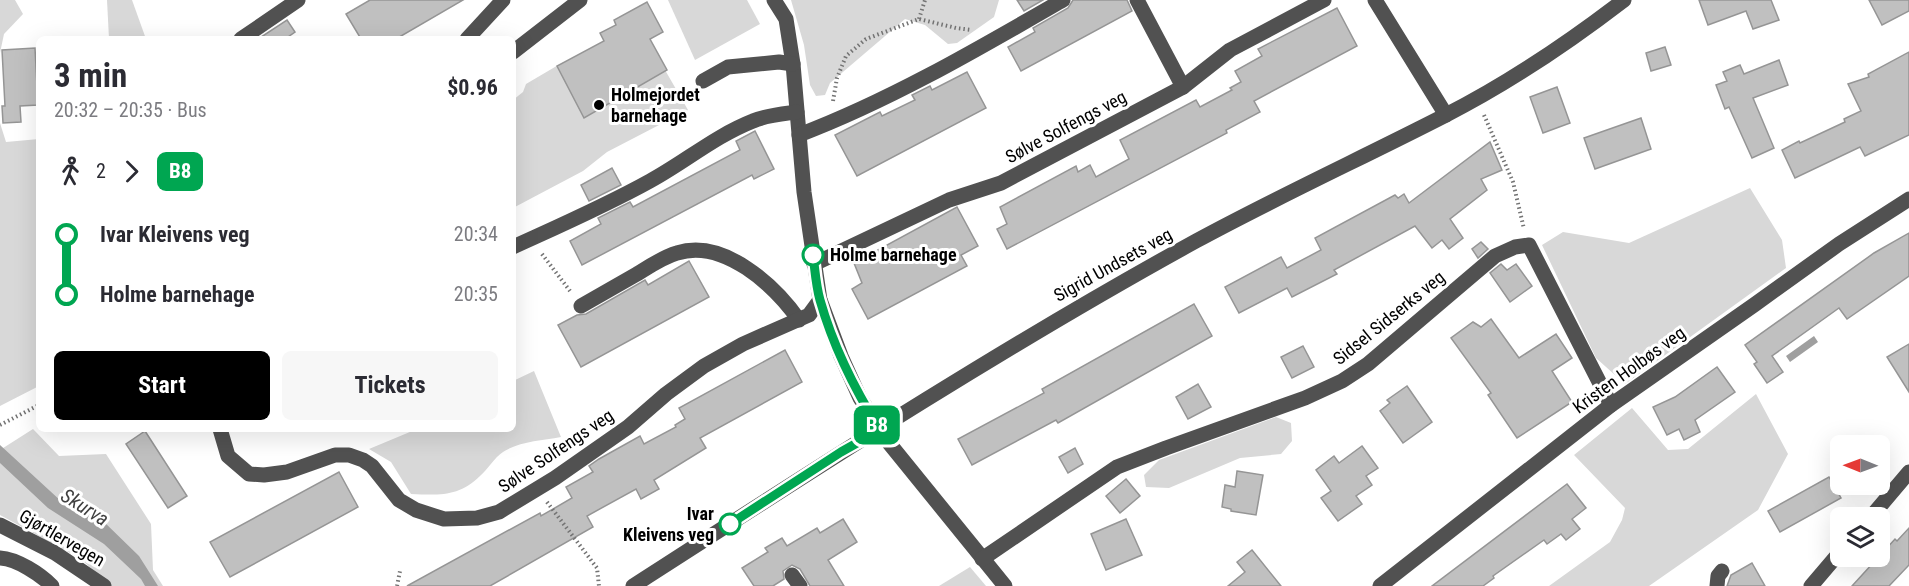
<!DOCTYPE html>
<meta charset="utf-8">
<style>
body{margin:0;font-family:"Roboto Condensed",sans-serif;background:#f7f7f7;color:#2b2b33;height:100vh;display:flex;flex-direction:column;font-size:22px;white-space:nowrap}
*{box-sizing:border-box;margin:0}
p{font-size:20px;color:#7c7c81}
.icon{flex:none;width:33px;height:33px;fill:none;stroke:currentColor;stroke-width:2;stroke-linecap:round;stroke-linejoin:round}
.map{position:relative;flex:1;overflow:hidden}
.side{position:absolute;left:36px;top:36px;width:480px;height:396px;display:flex;flex-direction:column;background:#fff;border-radius:9px;box-shadow:0 6px 24px #0002}
.side>*{flex:none}
.badge{padding:0 12px;border-radius:9px;font-size:21px;line-height:39px}
.needle{width:39px;rotate:271deg}
.tools{position:absolute;left:1830px;top:435px;display:grid;gap:12px}
.tools a{display:grid;place-items:center;width:60px;height:60px;border-radius:9px;background:#fff;box-shadow:0 6px 24px #0002;font-size:30px}
.map>.badge{position:absolute;translate:-50% -50%;box-shadow:0 0 0 3px #fff}
.legs{display:flex;align-items:center;gap:9px;height:66px;padding:0 18px;font-size:20px}
.legs p{margin-inline-start:auto}
.head{display:flex;align-items:center;justify-content:space-between;height:102px;padding:0 18px}
h1{font-size:33px;font-weight:700;line-height:45px}
.primary-button{display:flex;gap:12px;margin-top:auto;padding:12px 18px}
.primary-button a{flex:1;height:69px;border-radius:9px;background:#000;color:#fff;font-size:24px;font-weight:700;line-height:69px;text-align:center}
.primary-button a+a{background:#f7f7f7;color:#2b2b33}
ul{padding:0 18px;list-style:none}
li{display:flex;align-items:center;gap:21px;height:60px;font-size:22px}
li i{display:grid;place-items:center;width:9px;height:100%;margin:0 8px;background:currentColor}
li i::after{content:'';width:15px;height:15px;margin:-8px;border:4px solid;border-radius:50%;background:#fff}
li p{margin-inline-start:auto}
li:first-child i{background:linear-gradient(#0000 50%,currentColor 0)}
li:last-child i{background:linear-gradient(currentColor 50%,#0000 0)}
.map>svg:first-child{display:block}
</style>
<div class="map">
<svg width="1909" height="586" viewBox="0 0 1909 586">
<rect width="100%" height="100%" fill="#fff"/>
<g fill="#d8d8d8">
<polygon points="0,0 15,0 23,14 4,34 0,53"/>
<polygon points="107,0 132,0 146,39 109,39"/>
<polygon points="668,0 747,0 760,24 695,60"/>
<polygon points="791,0 999,0 994,17 957,43 948,44 925,25 905,19 830,83 825,95 816,96 810,85 804,45"/>
<polygon points="560,64 588,115 618,99 609,82 665,70 688,110 607,152 583,171 513,208 513,100 523,92 526,84"/>
<polygon points="0,123 6,142 39,139 39,386 0,406"/>
<polygon points="1750,188 1782,240 1786,268 1625,384 1596,358 1542,245 1563,232 1629,243"/>
<path d="M 534,371 L 561,437 C 541,441 520,441 503,452 C 494,458 488,469 480,476 C 459,497 439,495 411,494 L 391,462 L 369,449 L 417,429 L 513,429 L 513,381 Z"/>
<polygon points="1756,394 1788,454 1758,510 1649,586 1549,586 1610,542 1622,520 1625,508 1574,455 1632,408 1668,450 1688,449"/>
<polygon points="1276,417 1291,423 1292,441 1281,454 1240,458 1169,488 1146,487 1144,475 1159,460"/>
<polygon points="33,429 59,456 106,454 151,524 153,570 163,586 110,586 81,559 0,515 0,450"/>
<polygon points="970,567 986,586 939,586"/>
</g>
<g fill="#9f9f9f">
<polygon points="1814,336 1818,342 1790,362 1786,356"/>
<polygon points="0,445 62,502 101,519 139,556 158,586 145,586 141,579 104,544 48,508 0,463"/>
</g>
<g fill="#c0c0c0" stroke="#959595" stroke-width="1.5">
<polygon points="370,0 463,0 396,39 361,39 346,14"/>
<polygon points="1017,0 1043,0 1024,11"/>
<polygon points="1073,0 1127,0 1132,11 1021,71 1008,47 1035,32 1033,28 1068,8"/>
<polygon points="1699,0 1771,0 1779,20 1753,29 1746,11 1708,25"/>
<polygon points="1869,0 1909,0 1909,11 1882,25"/>
<polygon points="647,2 663,32 650,39 667,70 584,118 557,66 604,41 600,33 616,25 614,20"/>
<polygon points="1337,8 1357,46 1254,101 1260,112 1226,130 1227,133 1007,249 997,229 1007,224 1000,207 1076,166 1078,172 1090,165 1096,177 1129,159 1120,140 1196,100 1200,107 1232,90 1230,88 1241,82 1235,71 1262,56 1258,49"/>
<polygon points="287,20 295,32 285,39 258,39"/>
<polygon points="1665,47 1671,65 1651,71 1646,53"/>
<polygon points="35,48 38,105 20,106 21,122 3,123 2,106 5,106 2,50"/>
<polygon points="1909,52 1909,135 1865,156 1860,147 1795,178 1782,150 1799,141 1800,143 1845,122 1844,119 1861,111 1848,84 1869,77 1868,74"/>
<polygon points="1779,60 1788,85 1753,98 1774,148 1752,158 1729,107 1725,109 1716,85 1727,81 1723,72 1740,65 1744,74"/>
<polygon points="967,72 986,108 857,176 835,135 880,112 882,116 915,100 912,95 930,86 932,90"/>
<polygon points="1557,87 1570,123 1543,133 1530,97"/>
<polygon points="1641,118 1651,149 1595,169 1584,138"/>
<polygon points="755,131 774,169 754,179 752,175 582,265 570,241 601,224 598,218 630,202 633,207 740,150 736,141"/>
<polygon points="1490,142 1502,170 1481,179 1487,190 1450,219 1463,238 1449,249 1442,240 1432,248 1415,226 1334,270 1337,274 1292,297 1287,288 1239,313 1225,287 1281,257 1287,268 1321,250 1315,238 1395,195 1398,198 1404,194 1409,203"/>
<polygon points="612,168 621,185 589,201 581,185"/>
<polygon points="957,207 978,246 961,255 967,266 868,319 852,289 862,283 854,263"/>
<polygon points="1909,233 1909,276 1847,319 1839,308 1772,356 1783,372 1767,383 1754,364 1757,362 1745,345 1874,253"/>
<polygon points="1481,242 1488,249 1478,258 1472,249"/>
<polygon points="689,261 709,297 581,367 558,325 577,315 586,314 645,280 648,285"/>
<polygon points="1501,264 1507,270 1516,264 1532,286 1510,302 1490,273"/>
<polygon points="1194,304 1212,336 1058,423 1056,420 972,465 958,439 1044,393 1042,389"/>
<polygon points="1491,319 1519,358 1556,334 1572,358 1552,371 1572,402 1517,438 1488,395 1491,393 1451,338 1473,322 1481,327"/>
<polygon points="1909,344 1909,392 1887,357"/>
<polygon points="1303,346 1314,367 1292,378 1281,357"/>
<polygon points="785,350 802,382 700,438 706,448 654,480 659,489 641,499 636,489 587,516 593,527 490,586 407,586 540,513 541,516 572,498 566,487 593,472 589,466 599,459 640,436 644,444 676,427 675,425 685,419 679,408"/>
<polygon points="1717,367 1735,392 1695,420 1700,432 1684,440 1679,429 1667,435 1653,407 1675,397"/>
<polygon points="1198,384 1211,407 1188,419 1176,397"/>
<polygon points="1407,386 1432,422 1403,443 1380,411 1390,403 1387,400"/>
<polygon points="145,431 187,496 168,508 126,444"/>
<polygon points="1362,446 1378,468 1366,476 1372,485 1356,496 1362,504 1338,521 1321,498 1331,491 1316,470 1334,456 1339,463"/>
<polygon points="1075,448 1083,464 1068,473 1059,457"/>
<polygon points="1237,471 1263,475 1256,515 1231,511 1231,509 1222,507 1225,485 1235,487"/>
<polygon points="339,472 358,507 230,577 210,542"/>
<polygon points="1829,477 1841,498 1780,532 1768,511"/>
<polygon points="1126,479 1140,496 1120,513 1106,496"/>
<polygon points="1567,484 1586,508 1572,519 1580,529 1566,540 1561,534 1547,544 1544,540 1493,576 1494,578 1483,586 1432,586"/>
<polygon points="843,519 857,542 828,560 844,586 810,586 800,569 792,565 783,571 784,579 773,586 754,586 742,568 768,552 765,548 782,538 787,546 817,528 820,533"/>
<polygon points="1126,519 1142,555 1106,570 1091,534"/>
<polygon points="1909,528 1909,565 1889,586 1852,586 1895,539 1897,541"/>
<polygon points="1252,550 1281,586 1228,586 1245,572 1237,562"/>
<polygon points="1752,563 1765,586 1727,586 1731,575"/>
</g>
<g fill="none" stroke-linecap="round" stroke-linejoin="round">
<g stroke="#737373" stroke-width="4" stroke-dasharray="1.5 3" stroke-linecap="butt">
<polyline points="919,19 925,0"/>
<polyline points="833,101 837,78 846,56 866,39 919,19 956,28 972,30"/>
<polyline points="1484,115 1513,182 1524,229"/>
<polyline points="542,254 570,291"/>
<polyline points="0,425 39,405"/>
<polyline points="547,502 597,568 599,586"/>
<polyline points="397,586 400,571"/>
</g>
<g stroke="#515151" stroke-width="15">
<polyline points="774,0 786,19 793,64 804,192 820,300 841,356 860,398 889,443 1005,586"/>
<polyline points="1137,0 1183,87"/>
<polyline points="1375,0 1446,115"/>
<polyline points="241,39 298,0"/>
<polyline points="467,39 503,0"/>
<polyline points="513,52 580,0"/>
<polyline points="703,81 728,67 779,62 793,64"/>
<path d="M 799,135 C 891,100 978,49 1063,0"/>
<path d="M 513,247 C 559,226 605,206 650,181 C 685,162 715,136 753,121 C 767,115 782,114 797,112"/>
<polyline points="814,264 949,200 1001,183 1183,87 1230,50 1324,0"/>
<path d="M 581,306 C 600,295 618,285 637,274 C 650,266 663,257 677,253 C 724,238 775,286 799,320"/>
<polyline points="220,429 228,456 249,474 264,475 287,472 335,455 349,455 363,460 372,466 399,500 416,510 444,519 477,518 499,512 555,478 628,427 666,394 704,366 743,344 809,315 820,300"/>
<polyline points="1870,518 1909,472"/>
<polyline points="0,525 55,553 104,586"/>
<path d="M 0,558 C 17,559 40,574 52,586"/>
<polyline points="982,559 1117,467 1166,448 1305,398 1342,381 1368,364 1495,256 1515,247 1529,245 1611,405"/>
<polyline points="792,575 800,586"/>
<path d="M 633,586 C 818,467 1003,347 1196,241 C 1277,197 1362,158 1444,116 C 1507,84 1568,43 1624,0"/>
<polyline points="1380,586 1611,405 1754,305 1839,244 1909,199"/>
<polyline points="1717,586 1718,576 1722,571"/>
<polyline points="1811,586 1840,552"/>
</g>
</g>
<g fill="none" stroke-linecap="round" stroke-linejoin="round">
<g stroke="#fff" stroke-width="14">
<path id="line-1" d="M 730,524 L 841,452 L 880,430 C 855,390 833,346 820,300 C 816,286 815,270 813,255"/>
</g>
<use href="#line-1" stroke="#00a651" stroke-width="9"/>
</g>
<circle fill="#000" stroke="#fff" stroke-width="2" cx="599" cy="105" r="6"/>
<g fill="#fff" stroke="#00a651" stroke-width="3">
<circle cx="813" cy="255" r="10"/>
<circle cx="730" cy="524" r="10"/>
</g>
<g text-anchor="middle" stroke-width="6" stroke-linejoin="round" paint-order="stroke">
<g font-size="18" font-weight="bold" fill="#000" stroke="#fff" text-anchor="start">
<text x="611" y="101">Holmejordet<tspan x="611" dy="21">barnehage</tspan></text>
</g>
<g font-size="18" fill="#000" stroke="#fff">
<text transform="translate(1066 127) rotate(-28)" y="6">Sølve Solfengs veg</text>
<text transform="translate(1113 265) rotate(-29)" y="6">Sigrid Undsets veg</text>
<text transform="translate(1389 318) rotate(-39)" y="6">Sidsel Sidserks veg</text>
<text transform="translate(1629 370) rotate(-36)" y="6">Kristen Holbøs veg</text>
<text transform="translate(556 451) rotate(-34)" y="6">Sølve Solfengs veg</text>
<text transform="translate(62 538) rotate(30)" y="6">Gjørtlervegen</text>
</g>
<g font-size="18" font-weight="bold" fill="#000" stroke="#fff" text-anchor="start">
<text x="830" y="261">Holme barnehage</text>
<text x="714" y="520" text-anchor="end">Ivar<tspan x="714" dy="21">Kleivens veg</tspan></text>
</g>
<g font-size="20" font-style="italic" fill="#404040" stroke="#fff">
<text transform="translate(85 507) rotate(32)" y="7">Skurva</text>
</g>
</g>
</svg>
<div class="tools">
<a><svg class="needle" viewBox="-14 -14 28 28"><path d="M0-13l5 13h-10z" fill="#e53935"/><path d="M0 13l5-13h-10z" fill="#7c7c81"/></svg></a>
<a><svg class="icon" aria-label="layers" viewBox="0 0 24 24"><path d="M12 4l9 5-9 5-9-5zM3 14l9 5 9-5"/></svg></a>
</div>
<b class="badge" style="left:877px;top:425px;background:#00a651;color:#fff">B8</b>
<section class="side">
<div class="head"><div><h1>3 min</h1><p>20:32 – 20:35 · Bus</p></div><b>$0.96</b></div>
<div class="legs"><svg class="icon" aria-label="walk" viewBox="0 0 24 24"><circle cx="13" cy="4" r="2"/><path d="M13 8l-2 6 4 7M11 14l-3 7M7 12l3-4h3l4 4"/></svg>2<svg class="icon" aria-label="forward" viewBox="0 0 24 24"><path d="M9 5l7 7-7 7"/></svg><b class="badge" style="background:#00a651;color:#fff">B8</b></div>
<ul>
<li><i style="color:#00a651"></i><b>Ivar Kleivens veg</b><p>20:34</p></li>
<li><i style="color:#00a651"></i><b>Holme barnehage</b><p>20:35</p></li>
</ul>
<div class="primary-button"><a>Start</a><a>Tickets</a></div>
</section>
</div>
